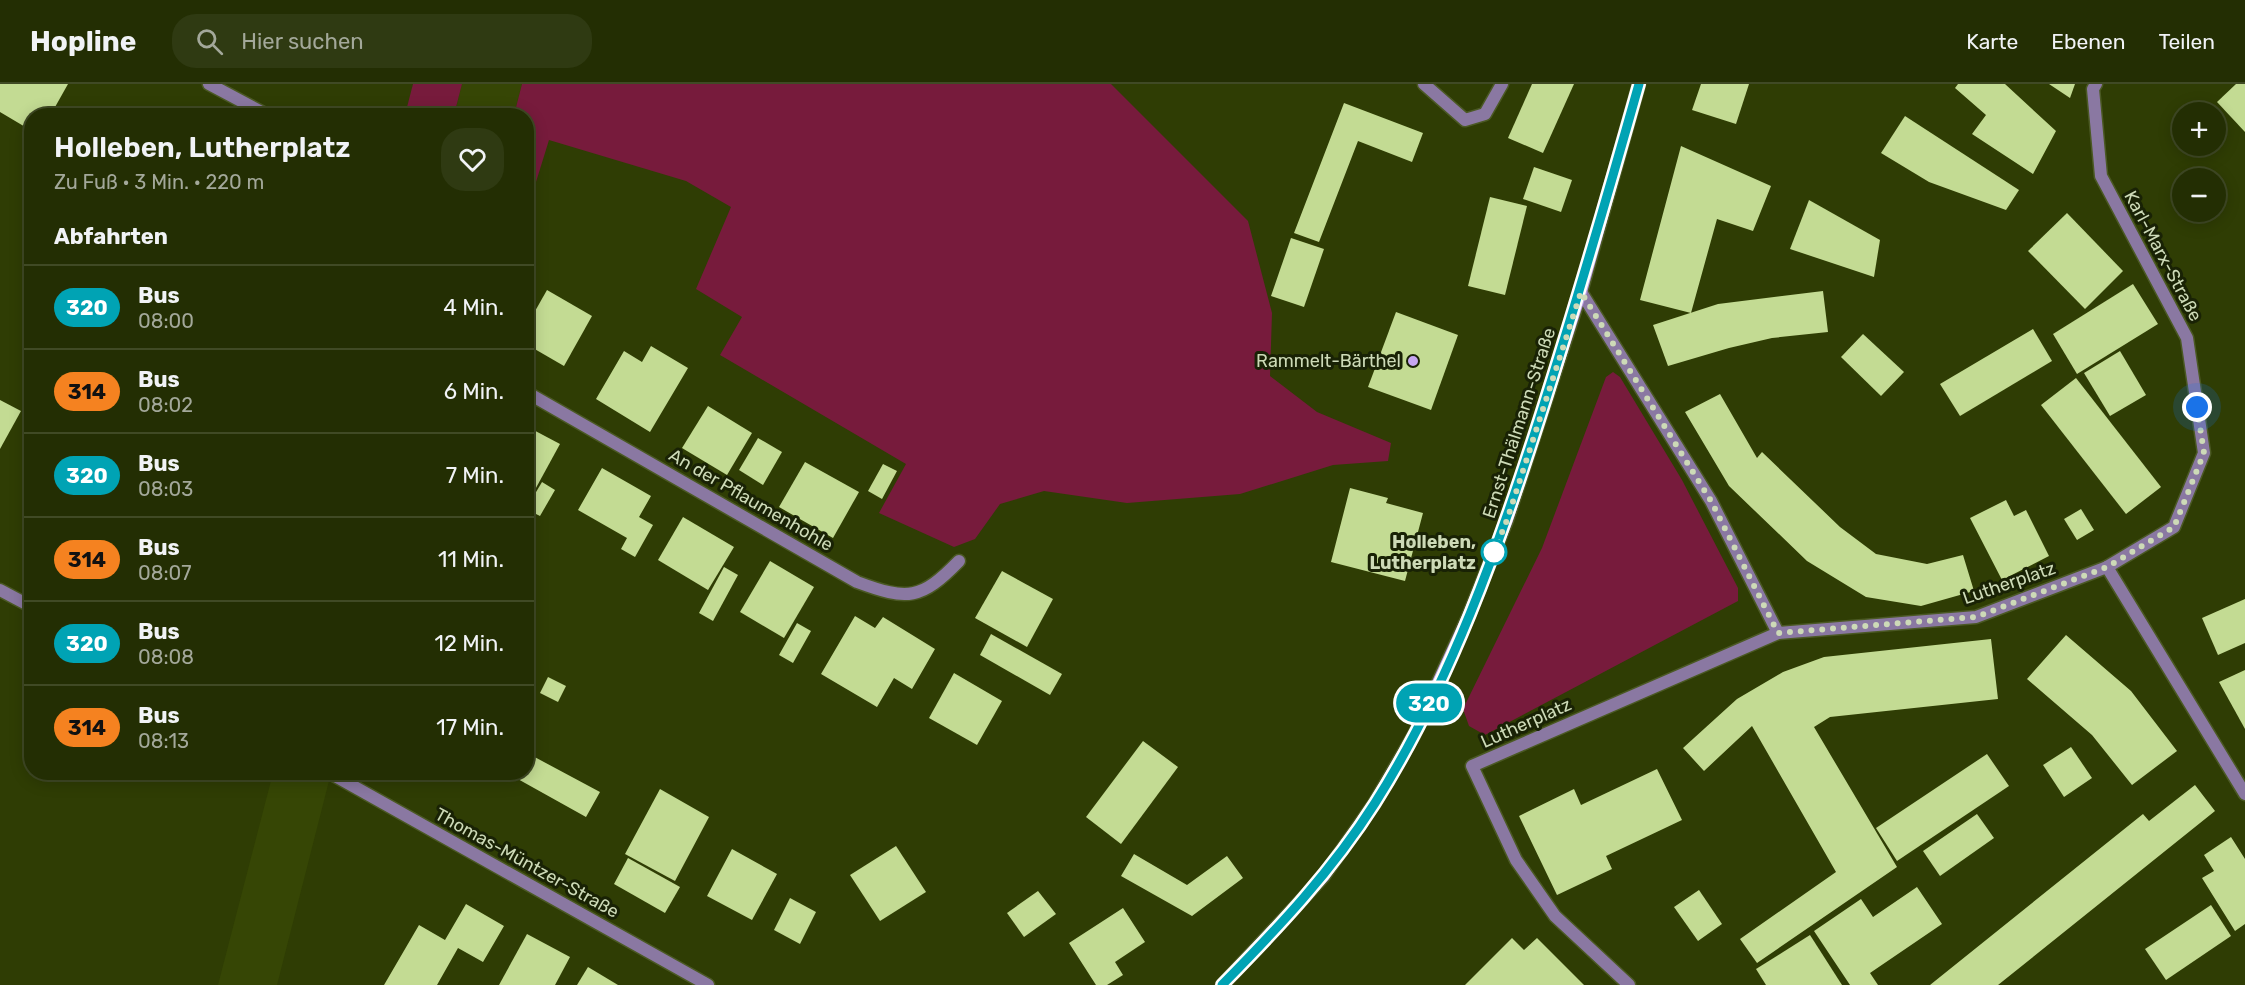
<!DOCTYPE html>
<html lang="de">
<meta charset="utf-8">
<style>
body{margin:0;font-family:Rubik,sans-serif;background:#2f3a12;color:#f1f3f6;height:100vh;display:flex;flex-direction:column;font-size:22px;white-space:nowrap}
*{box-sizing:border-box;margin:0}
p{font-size:20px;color:#a3a89a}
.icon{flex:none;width:33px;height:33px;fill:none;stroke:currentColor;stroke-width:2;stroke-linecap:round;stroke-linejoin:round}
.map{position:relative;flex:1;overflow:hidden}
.details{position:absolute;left:24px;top:24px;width:510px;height:672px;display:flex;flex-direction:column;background:#232e03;border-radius:24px;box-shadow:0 3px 15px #0003,0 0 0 2px #404a25}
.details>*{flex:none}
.badge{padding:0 12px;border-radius:20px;font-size:21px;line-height:39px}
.tools{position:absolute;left:2172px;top:18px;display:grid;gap:12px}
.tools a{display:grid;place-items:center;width:54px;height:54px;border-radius:50%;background:#232e03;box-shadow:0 3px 15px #0003,0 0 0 2px #404a25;font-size:30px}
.you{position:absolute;width:30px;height:30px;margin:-15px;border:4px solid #fff;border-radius:50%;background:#1a73e8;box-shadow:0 0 0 9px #1a73e833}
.map>.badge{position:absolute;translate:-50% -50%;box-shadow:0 0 0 3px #fff}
h2{padding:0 30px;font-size:22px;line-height:54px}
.round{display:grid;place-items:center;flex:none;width:63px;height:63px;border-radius:24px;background:#2f3a12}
.head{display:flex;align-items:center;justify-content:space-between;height:102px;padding:0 30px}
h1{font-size:28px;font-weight:600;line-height:45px}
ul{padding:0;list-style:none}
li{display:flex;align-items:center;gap:18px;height:84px;padding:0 30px;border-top:2px solid #404a25}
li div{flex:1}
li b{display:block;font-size:22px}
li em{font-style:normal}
li .badge{min-width:66px;font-weight:700;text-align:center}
header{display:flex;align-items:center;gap:36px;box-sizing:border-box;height:84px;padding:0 30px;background:#232e03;border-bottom:2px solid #404a25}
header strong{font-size:28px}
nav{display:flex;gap:33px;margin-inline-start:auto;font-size:21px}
.search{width:420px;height:54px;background:#2f3a12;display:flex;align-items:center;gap:15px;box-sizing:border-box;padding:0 21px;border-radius:24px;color:#a3a89a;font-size:22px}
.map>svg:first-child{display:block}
</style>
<header>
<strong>Hopline</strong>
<div class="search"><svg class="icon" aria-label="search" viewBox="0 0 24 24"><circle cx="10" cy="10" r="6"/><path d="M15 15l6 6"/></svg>Hier suchen</div>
<nav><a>Karte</a><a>Ebenen</a><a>Teilen</a></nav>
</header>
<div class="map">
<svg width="2245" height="901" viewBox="0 0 2245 901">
<rect width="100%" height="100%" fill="#2f3d04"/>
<g fill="#364605">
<polygon points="462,0 522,0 514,31 454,32"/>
<polygon points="273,689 331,689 277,901 218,901"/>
</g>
<g fill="#771b3c">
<polygon points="413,0 462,0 454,31 405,31"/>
<polygon points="522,0 1111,0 1248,137 1272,229 1270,292 1317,328 1391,359 1388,377 1333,381 1240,410 1127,419 1044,407 1000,420 975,455 954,463 879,429 906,380 720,271 742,233 696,205 731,123 686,97 549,56 527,127 526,32 514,31"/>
<polygon points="1613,288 1620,293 1682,396 1738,504 1738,517 1485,651 1469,642 1463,625 1542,464 1606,293"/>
</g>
<g fill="#c3db93">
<polygon points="0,0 68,0 50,32 32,32 32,47 0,28"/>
<polygon points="1532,0 1574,0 1543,69 1508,54"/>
<polygon points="1701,0 1749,0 1736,40 1692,26"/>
<polygon points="1958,0 2005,0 2056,47 2033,90 1972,50 1986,31 1955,4"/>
<polygon points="2049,0 2075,0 2070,14"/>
<polygon points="2236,0 2245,0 2245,48 2217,18"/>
<polygon points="1344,19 1423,49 1412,78 1358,57 1319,158 1294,149"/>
<polygon points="1905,32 2019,106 2006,126 1929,98 1881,69"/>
<polygon points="1681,62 1771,102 1753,147 1717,135 1691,229 1640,216"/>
<polygon points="1534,83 1572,96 1561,128 1523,115"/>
<polygon points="1490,113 1527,122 1505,211 1468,202"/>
<polygon points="1809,116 1880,156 1874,193 1790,165"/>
<polygon points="2067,129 2123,187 2085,225 2028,167"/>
<polygon points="1291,154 1324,165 1304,223 1271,212"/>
<polygon points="2133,200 2158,240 2077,290 2053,250"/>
<polygon points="547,206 592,232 564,282 526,260 526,243"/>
<polygon points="1823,207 1828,248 1772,254 1729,264 1668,282 1653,241 1718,220"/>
<polygon points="1396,228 1458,251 1431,326 1368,303"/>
<polygon points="2033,245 2052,277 1960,332 1940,300"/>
<polygon points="1863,250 1904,288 1881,312 1841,273"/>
<polygon points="651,262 688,284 650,348 596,315 624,267 642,278"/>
<polygon points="2120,267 2146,311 2110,332 2084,289"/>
<polygon points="2076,294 2161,403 2126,430 2041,321"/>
<polygon points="1720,310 1757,374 1762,368 1840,443 1876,470 1927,480 1963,471 1974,507 1921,522 1866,513 1807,477 1729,402 1685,328"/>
<polygon points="0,316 21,327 0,365"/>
<polygon points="708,322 752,349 727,391 682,364"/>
<polygon points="526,342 560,360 531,413 526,411"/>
<polygon points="758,354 782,368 763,401 739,386"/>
<polygon points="805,378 859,408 833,454 779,423"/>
<polygon points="883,380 897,387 882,415 868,407"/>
<polygon points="602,384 651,412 639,433 653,441 635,473 621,465 627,454 578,426"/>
<polygon points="542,398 555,406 540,432 526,425"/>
<polygon points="1350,404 1388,414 1386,419 1423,429 1405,497 1331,478"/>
<polygon points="2006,416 2014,432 2026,426 2049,472 2002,496 1970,434"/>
<polygon points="2081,425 2094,446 2077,456 2064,435"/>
<polygon points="683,433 734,463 708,506 658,476"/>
<polygon points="770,477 814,503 784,554 740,528"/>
<polygon points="724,483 738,491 713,537 699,529"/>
<polygon points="1002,487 1053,515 1027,563 975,534"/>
<polygon points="2245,515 2245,559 2218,571 2202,534"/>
<polygon points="855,532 875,544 883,533 935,565 912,605 894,594 877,623 821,590"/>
<polygon points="797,539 811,547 793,579 779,571"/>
<polygon points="991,550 1062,590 1050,611 980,571"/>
<polygon points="2066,551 2131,607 2177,667 2132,701 2092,651 2027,595"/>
<polygon points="1991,555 1998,615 1830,633 1814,643 1897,783 1757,879 1740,855 1836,788 1752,642 1704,687 1683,664 1737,615 1783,588 1824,573"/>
<polygon points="2245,586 2245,645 2219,598"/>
<polygon points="954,589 1002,617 977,661 929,634"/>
<polygon points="548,593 566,602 558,618 540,609"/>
<polygon points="1143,657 1178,683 1121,760 1086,733"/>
<polygon points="2071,663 2092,694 2064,713 2043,681"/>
<polygon points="529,670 600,708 586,733 516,694 519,688 526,688 526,674"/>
<polygon points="1987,670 2009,702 1897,777 1876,744"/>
<polygon points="1657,685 1682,736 1606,772 1612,785 1557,811 1519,732 1574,705 1581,721"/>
<polygon points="2195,701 2215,727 1998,901 1930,901 2143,730 2149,737"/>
<polygon points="660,705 709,733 675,797 625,770"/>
<polygon points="1977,730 1994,754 1940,792 1923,767"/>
<polygon points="2231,753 2245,775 2245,840 2235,847 2202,794 2214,787 2204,771"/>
<polygon points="896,762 926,808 880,837 850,791"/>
<polygon points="732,765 777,790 752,836 707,812"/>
<polygon points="1134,770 1187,801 1227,772 1243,794 1192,832 1121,792"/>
<polygon points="628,774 680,803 665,829 614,800"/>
<polygon points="1917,803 1942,840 1870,889 1878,901 1850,901 1814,847 1861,815 1873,833"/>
<polygon points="1699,806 1722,840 1698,857 1674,823"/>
<polygon points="1038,807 1056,830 1024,853 1007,829"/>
<polygon points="790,814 816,828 800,860 774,846"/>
<polygon points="466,820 504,842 483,878 458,864 437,901 384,901 419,841 445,856"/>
<polygon points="2211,821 2231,852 2166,896 2145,865"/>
<polygon points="1123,824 1145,858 1115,878 1123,891 1107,901 1096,901 1069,859"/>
<polygon points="527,850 570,873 555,901 499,901"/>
<polygon points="1810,851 1842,901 1766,901 1756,885"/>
<polygon points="1512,854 1524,866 1537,854 1584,901 1465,901"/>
<polygon points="588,883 618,901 577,901"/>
</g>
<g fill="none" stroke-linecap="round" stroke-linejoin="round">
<g stroke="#4b5924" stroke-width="15">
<polyline id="lane" points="1424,0 1465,36 1485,30 1502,0"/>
</g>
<g stroke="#4b5924" stroke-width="15">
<g id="street">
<polyline points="209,0 269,32"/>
<polyline points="1581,208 1711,417 1778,549"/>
<path d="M 526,308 L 857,498 C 908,517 921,516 959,477"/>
<polyline points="2107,483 2245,710"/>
<polyline points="0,506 32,523"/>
<polyline points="328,688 708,901"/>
<polyline points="1629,901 1555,832 1516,776 1472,682 1778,549 1976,533 2107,483 2174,443 2204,369 2187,254 2101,92 2093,5 2096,0"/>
</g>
</g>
<g stroke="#4b5924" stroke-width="15">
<polyline id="secondary" points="1222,901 1323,793 1374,720 1414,651 1468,533 1507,436 1581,208 1639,0"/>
</g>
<use href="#lane" stroke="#8a78a2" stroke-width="12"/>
<use href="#street" stroke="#8a78a2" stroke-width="12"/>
<use href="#secondary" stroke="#b89bdf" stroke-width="12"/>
</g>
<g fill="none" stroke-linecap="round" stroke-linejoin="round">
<g stroke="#fff" stroke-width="14">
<path id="line" d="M 1222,901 C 1278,844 1332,787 1375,719 C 1449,602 1499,462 1541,330 C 1576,220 1608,110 1639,0"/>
</g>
<use href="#line" stroke="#00a3b4" stroke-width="9"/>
<polyline stroke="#cddab7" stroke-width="6" stroke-dasharray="0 10.8" points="1494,468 1507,436 1581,208 1711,417 1778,549 1976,533 2107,483 2174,443 2204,369 2197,323"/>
</g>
<circle fill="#c6a6f0" stroke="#192205" stroke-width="2" cx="1413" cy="277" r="6"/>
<circle fill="#fff" stroke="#00a3b4" stroke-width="3" cx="1494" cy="468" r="12"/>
<g text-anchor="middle" stroke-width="6" stroke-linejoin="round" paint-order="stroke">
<g font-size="18" fill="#cddab7" stroke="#192205">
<text transform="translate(2163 172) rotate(62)" y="6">Karl-Marx-Straße</text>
<text transform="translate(1519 339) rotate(-72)" y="6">Ernst-Thälmann-Straße</text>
<text transform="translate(751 416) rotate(30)" y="6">An der Pflaumenhohle</text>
<text transform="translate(2009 499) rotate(-19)" y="6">Lutherplatz</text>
<text transform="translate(1526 639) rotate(-24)" y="6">Lutherplatz</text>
<text transform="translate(527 779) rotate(29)" y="6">Thomas-Müntzer-Straße</text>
</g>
<g font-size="18" fill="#cddab7" stroke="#192205" text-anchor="end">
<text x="1401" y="283">Rammelt-Bärthel</text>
</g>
<g font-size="18" font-weight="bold" fill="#cddab7" stroke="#192205" text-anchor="end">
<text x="1476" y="464">Holleben,<tspan x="1476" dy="21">Lutherplatz</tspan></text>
</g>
</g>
</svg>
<div class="tools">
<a>+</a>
<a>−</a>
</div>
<div class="you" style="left:2197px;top:323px"></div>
<b class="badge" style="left:1429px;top:619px;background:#00a3b4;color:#fff">320</b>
<section class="details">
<div class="head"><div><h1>Holleben, Lutherplatz</h1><p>Zu Fuß · 3 Min. · 220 m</p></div><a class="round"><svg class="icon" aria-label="heart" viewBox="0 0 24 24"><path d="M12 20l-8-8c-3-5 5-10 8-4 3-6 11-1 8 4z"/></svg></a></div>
<h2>Abfahrten</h2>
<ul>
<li><span class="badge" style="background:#00a3b4;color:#fff">320</span><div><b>Bus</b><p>08:00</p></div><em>4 Min.</em></li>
<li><span class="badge" style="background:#f58220;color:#111">314</span><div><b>Bus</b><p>08:02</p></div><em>6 Min.</em></li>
<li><span class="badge" style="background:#00a3b4;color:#fff">320</span><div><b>Bus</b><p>08:03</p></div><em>7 Min.</em></li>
<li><span class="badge" style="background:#f58220;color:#111">314</span><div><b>Bus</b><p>08:07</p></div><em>11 Min.</em></li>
<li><span class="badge" style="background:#00a3b4;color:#fff">320</span><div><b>Bus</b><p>08:08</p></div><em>12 Min.</em></li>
<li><span class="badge" style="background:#f58220;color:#111">314</span><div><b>Bus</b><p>08:13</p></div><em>17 Min.</em></li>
</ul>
</section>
</div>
